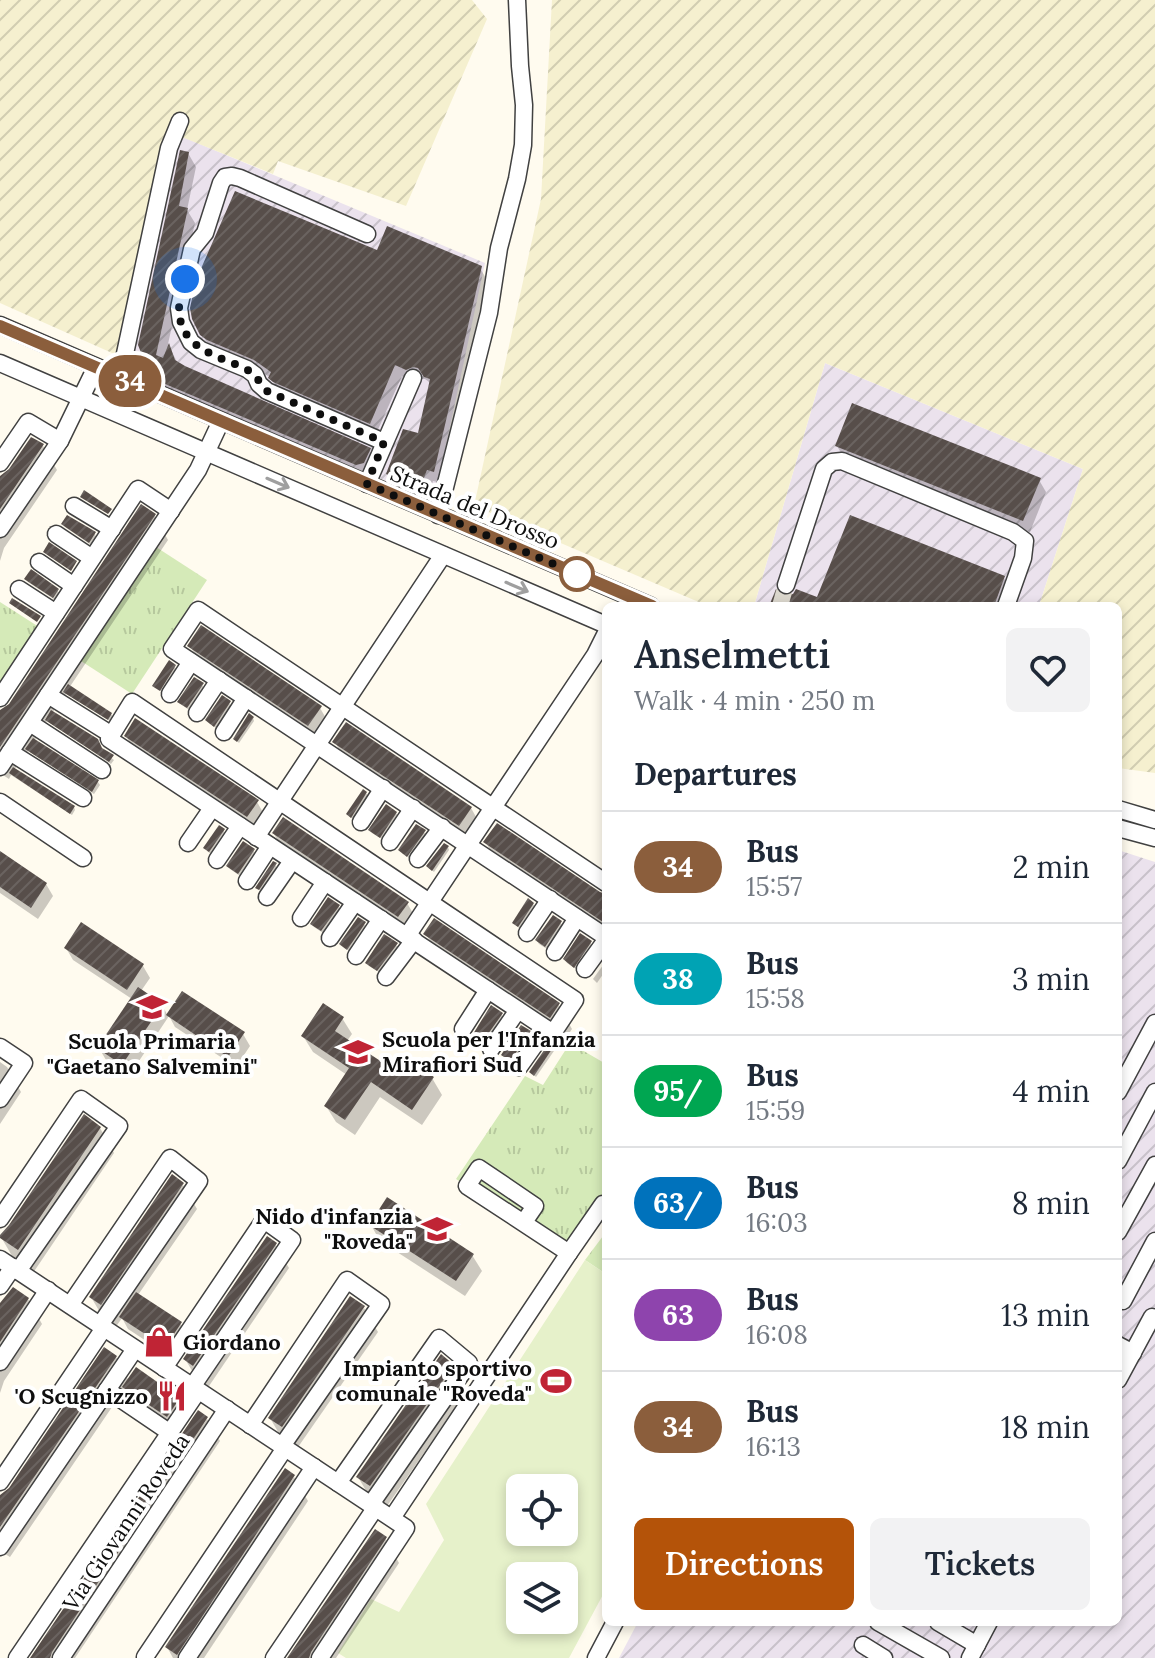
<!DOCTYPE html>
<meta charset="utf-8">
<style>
body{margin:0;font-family:Lora,serif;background:#f2f2f3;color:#1f2937;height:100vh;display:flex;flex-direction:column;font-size:30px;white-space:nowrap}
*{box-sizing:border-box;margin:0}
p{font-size:26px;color:#747a83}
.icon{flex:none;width:44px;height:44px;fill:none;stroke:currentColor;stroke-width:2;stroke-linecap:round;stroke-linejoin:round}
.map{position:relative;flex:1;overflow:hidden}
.panel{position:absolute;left:602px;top:602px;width:520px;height:1024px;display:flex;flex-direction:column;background:#fff;border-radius:12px;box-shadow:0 4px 12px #0003}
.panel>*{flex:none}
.badge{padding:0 16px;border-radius:26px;font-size:28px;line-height:52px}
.tools{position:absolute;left:506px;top:1474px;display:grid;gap:16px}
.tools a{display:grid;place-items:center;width:72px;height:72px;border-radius:12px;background:#fff;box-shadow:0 4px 12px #0003;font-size:40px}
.you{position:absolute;width:40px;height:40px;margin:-20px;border:6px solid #fff;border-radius:50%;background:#1a73e8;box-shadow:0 0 0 12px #1a73e833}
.map>.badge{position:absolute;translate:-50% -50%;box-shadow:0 0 0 4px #fff}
h2{padding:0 32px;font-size:30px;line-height:72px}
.round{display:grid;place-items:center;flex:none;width:84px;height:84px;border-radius:12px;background:#f2f2f3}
.overview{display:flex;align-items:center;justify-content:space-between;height:136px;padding:0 32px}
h1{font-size:38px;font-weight:600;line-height:60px}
.primary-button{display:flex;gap:16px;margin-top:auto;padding:16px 32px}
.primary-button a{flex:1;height:92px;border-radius:12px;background:#b45309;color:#fff;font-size:32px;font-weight:600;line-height:92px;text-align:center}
.primary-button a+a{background:#f2f2f3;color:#1f2937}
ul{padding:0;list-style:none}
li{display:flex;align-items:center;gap:24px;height:112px;padding:0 32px;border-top:2px solid #e0e1e3}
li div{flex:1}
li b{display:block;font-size:30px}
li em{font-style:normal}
li .badge{min-width:88px;font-weight:700;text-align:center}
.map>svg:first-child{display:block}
</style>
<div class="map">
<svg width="1155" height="1658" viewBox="0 0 1155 1658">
<defs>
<pattern id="industrial-furrows" width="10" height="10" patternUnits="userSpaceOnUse" patternTransform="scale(2)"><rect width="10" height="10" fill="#ebe2ed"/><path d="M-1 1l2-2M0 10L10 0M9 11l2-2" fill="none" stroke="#c8c1ca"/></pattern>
<pattern id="farmland-furrows" width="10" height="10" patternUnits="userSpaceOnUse" patternTransform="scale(2)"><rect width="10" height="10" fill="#f5f0cf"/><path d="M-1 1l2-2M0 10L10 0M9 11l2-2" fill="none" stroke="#d1cdb1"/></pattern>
<pattern id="park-tufts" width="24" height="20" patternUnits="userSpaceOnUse" patternTransform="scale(2)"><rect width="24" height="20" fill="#d5eab8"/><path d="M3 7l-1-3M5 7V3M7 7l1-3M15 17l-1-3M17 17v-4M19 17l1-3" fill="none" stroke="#b6c89d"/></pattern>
<pattern id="building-hatch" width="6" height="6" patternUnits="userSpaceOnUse" patternTransform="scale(2)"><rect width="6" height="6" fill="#574e4a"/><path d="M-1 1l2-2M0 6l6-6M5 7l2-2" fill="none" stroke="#6a6360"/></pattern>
</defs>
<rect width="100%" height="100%" fill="#fffbef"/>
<g fill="url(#industrial-furrows)">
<polygon points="171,132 485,263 434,501 147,381 121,357"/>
<polygon points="825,363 1083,469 1039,606 754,606"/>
<polygon points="1118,850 1155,862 1155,1658 619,1658 638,1622 1118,1622"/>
</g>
<g fill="url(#farmland-furrows)">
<polygon points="0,0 472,0 487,19 406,206 278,161 273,174 172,133 121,357 0,303"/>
<polygon points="552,0 1155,0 1155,773 1118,768 1118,606 1039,606 1083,469 825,363 754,606 708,606 474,506 541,199"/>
</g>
<g fill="url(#park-tufts)">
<polygon points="156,547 207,580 132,694 81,661"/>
<polygon points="0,602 39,627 0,687"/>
<polygon points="570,1043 606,1064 606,1197 599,1197 562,1248 456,1179 525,1076 543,1085"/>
<polygon points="606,1232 606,1274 585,1260"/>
</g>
<path fill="#e6f1ca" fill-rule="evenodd" d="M 585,1260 L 606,1274 L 606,1589 L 569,1658 L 346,1658 L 338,1653 L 371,1599 L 399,1612 L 444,1540 L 426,1504 ZM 564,1488 L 564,1532 L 520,1532 L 520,1488 ZM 520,1576 L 564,1576 L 564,1620 L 520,1620 Z"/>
<g fill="#0003">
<polygon points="188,153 196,167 187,210 195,223 168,344 178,364 369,450 377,463 365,478 161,391 153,377 140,344"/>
<polygon points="378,253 480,268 487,280 441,483 433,481 427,499 395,486 388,474 420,435 431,385 429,382 425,379 418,379 414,381 402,376 376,434 278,390 271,378 262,372 209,347 202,334"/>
<polygon points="32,439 43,446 57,470 4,548 0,561 0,480 10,471"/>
<polygon points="837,446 1039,480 1046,492 1030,532 844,458"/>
<polygon points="154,515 168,540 69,688 111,714 113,717 110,721 66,694 52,713 114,760 111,764 47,721 34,741 98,782 100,785 94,794 28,751 14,770 74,807 75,810 72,815 11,775 9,779 0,773 0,714 11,706"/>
<polygon points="63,524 95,534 96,537 91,545 65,527"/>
<polygon points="1004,578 1010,590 1004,606 771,606 783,598 818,600"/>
<polygon points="26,579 57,590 59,593 55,600 28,582"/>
<polygon points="190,646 320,708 334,732 323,749 204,670"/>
<polygon points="174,666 176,669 162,692 155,686"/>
<polygon points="202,685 204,688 189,710 182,705 180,702"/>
<polygon points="229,703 231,706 216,728 209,723 207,720"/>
<polygon points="253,718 254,721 239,743 235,739"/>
<polygon points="126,736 257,802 271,826 262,840 140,760"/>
<polygon points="335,742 471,808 485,833 474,850 349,767"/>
<polygon points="366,793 368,796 353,819 350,817"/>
<polygon points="396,813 398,816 382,839 372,833 370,830"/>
<polygon points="223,830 225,833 211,854 207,851"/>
<polygon points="424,832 426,835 410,858 402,853"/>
<polygon points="274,834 407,903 421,927 413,940 288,858"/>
<polygon points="486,843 606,897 606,937 500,867"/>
<polygon points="448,847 449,850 434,872 428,867"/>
<polygon points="253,850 255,853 240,876 230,869 229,866"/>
<polygon points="0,854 46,884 53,896 38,919 0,893"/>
<polygon points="275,865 277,868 261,892 258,888"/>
<polygon points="533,904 535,907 520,929 514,923"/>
<polygon points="338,906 340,909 323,933 314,927 312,924"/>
<polygon points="560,922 562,925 547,949 539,944 537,941"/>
<polygon points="364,924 366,927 349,951 341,944"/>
<polygon points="82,925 143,966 150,978 141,991 162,1005 168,1016 183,993 243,1034 250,1046 236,1067 175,1027 169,1016 129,1076 106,1060 99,1048 132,999 73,960 66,948"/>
<polygon points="426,934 558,1004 572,1029 564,1041 440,958"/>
<polygon points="590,942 592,945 576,969 567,963 565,960"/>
<polygon points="396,945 398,948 379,972 369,966 367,963"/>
<polygon points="606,961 606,970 597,983 593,979"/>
<polygon points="501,1014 503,1017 485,1043 477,1037 475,1034"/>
<polygon points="342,1018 352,1034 347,1041 391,1071 432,1078 442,1095 422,1125 380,1097 355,1135 336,1122 326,1106 347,1075 313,1052 303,1036"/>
<polygon points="529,1033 531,1036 512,1063 505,1058 503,1055"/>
<polygon points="554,1045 556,1048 536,1077 531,1072"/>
<polygon points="0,1062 7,1067 21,1092 0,1124"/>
<polygon points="100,1128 114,1153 33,1273 15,1261 1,1237"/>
<polygon points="183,1185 197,1209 138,1295 180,1323 187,1335 172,1358 128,1329 122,1318 115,1328 105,1321 91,1297"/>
<polygon points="371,1225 472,1255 482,1271 465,1296 380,1241"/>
<polygon points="275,1244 289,1268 207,1389 200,1384 185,1359"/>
<polygon points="28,1299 42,1324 4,1381 0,1393 0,1307"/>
<polygon points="364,1308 378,1332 296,1450 284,1442 270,1418"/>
<polygon points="116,1357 129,1381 179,1399 186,1411 174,1428 132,1399 125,1388 10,1557 0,1551 0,1499 11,1490"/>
<polygon points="453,1366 467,1391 385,1509 372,1501 358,1477"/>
<polygon points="207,1419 220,1441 75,1658 33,1658"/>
<polygon points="294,1477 308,1501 204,1658 173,1658 167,1647"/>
<polygon points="385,1538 399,1563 336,1658 290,1658"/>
</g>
<g fill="url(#building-hatch)">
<polygon points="180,150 189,152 179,206 188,208 156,355 163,358 169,343 175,360 185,366 371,448 364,463 356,465 151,378 138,345"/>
<polygon points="235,191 377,250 387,226 482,266 434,472 427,470 420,488 386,474 403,429 418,433 430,379 424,377 418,368 413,367 406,370 395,365 370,424 273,382 268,378 271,372 254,360 207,340 200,335 192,319 190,308 196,280"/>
<polygon points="852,403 1041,478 1023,521 835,446"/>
<polygon points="31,437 44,444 0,509 0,476 9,469"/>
<polygon points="84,490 112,509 108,514 80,497"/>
<polygon points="141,504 156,514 0,747 0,710 9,704"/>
<polygon points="67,515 96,532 89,543 61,524"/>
<polygon points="850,515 1005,576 994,606 769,606 776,589 783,596 793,594 796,589 817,597"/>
<polygon points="49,542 77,561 71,571 43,552"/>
<polygon points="31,569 59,589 53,598 24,579"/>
<polygon points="12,598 41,616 37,622 9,603"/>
<polygon points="201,625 322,706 308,726 187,646"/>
<polygon points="169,660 176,665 160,691 152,686"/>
<polygon points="194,677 204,683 187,708 177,702"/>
<polygon points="68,684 112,713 108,720 63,692"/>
<polygon points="222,695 231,701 214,727 205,720"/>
<polygon points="51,710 98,739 102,748 114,755 109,762 45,720"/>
<polygon points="249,713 254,717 237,742 233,739"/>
<polygon points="135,718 259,800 247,817 124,736"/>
<polygon points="346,722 472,807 459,826 332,742"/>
<polygon points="33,738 99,780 92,792 25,749"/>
<polygon points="13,767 75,806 70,814 9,773"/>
<polygon points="363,789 367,792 351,818 346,814"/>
<polygon points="386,804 397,812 380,838 368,830"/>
<polygon points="283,817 409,902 398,917 272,833"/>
<polygon points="497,823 600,892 606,894 606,924 483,842"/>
<polygon points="416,824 426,830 407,857 398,850"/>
<polygon points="219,825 225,829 209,852 203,848"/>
<polygon points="243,841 255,849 238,874 226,866"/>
<polygon points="444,843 449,846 432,871 426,866"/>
<polygon points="0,851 47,883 31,908 0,887"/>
<polygon points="273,861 277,863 259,890 255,888"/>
<polygon points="328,897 340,905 321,931 310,924"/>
<polygon points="528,898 534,903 518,927 512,923"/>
<polygon points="553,915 562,921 545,947 535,940"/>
<polygon points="358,917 366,922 347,950 339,944"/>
<polygon points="434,918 560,1003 550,1018 423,934"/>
<polygon points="81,922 144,964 127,990 64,948"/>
<polygon points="580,933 592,941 574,968 563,959"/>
<polygon points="384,934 398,943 377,971 365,963"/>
<polygon points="138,987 163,1004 122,1065 97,1048"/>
<polygon points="182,991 245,1032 228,1057 166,1015"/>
<polygon points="323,1003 344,1017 335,1031 391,1068 400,1054 434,1077 412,1110 371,1082 345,1120 324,1106 349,1068 301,1036"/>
<polygon points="491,1005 503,1013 483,1041 473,1034"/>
<polygon points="521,1025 531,1031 510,1061 501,1055"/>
<polygon points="549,1043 556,1043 534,1076 529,1072"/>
<polygon points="84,1114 101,1127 18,1250 0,1238 0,1235 9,1225"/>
<polygon points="172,1174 184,1183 101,1305 89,1297"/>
<polygon points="387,1197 474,1254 456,1281 369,1225"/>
<polygon points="267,1236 277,1243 193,1366 183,1359"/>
<polygon points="13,1287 29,1298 0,1342 0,1303"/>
<polygon points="136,1292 182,1322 165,1347 119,1317"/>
<polygon points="350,1296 365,1306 282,1427 268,1418"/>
<polygon points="104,1347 117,1356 0,1527 0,1495 9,1488"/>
<polygon points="441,1354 454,1365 370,1486 356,1477"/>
<polygon points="136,1367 180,1398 167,1417 122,1387"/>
<polygon points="198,1410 208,1417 52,1652 50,1658 30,1658"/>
<polygon points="285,1468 295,1475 177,1655 165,1647"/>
<polygon points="375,1529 387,1537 311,1652 309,1658 287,1658"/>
</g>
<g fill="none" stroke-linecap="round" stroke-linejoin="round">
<polyline stroke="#dbd7cd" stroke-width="16" stroke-dasharray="16 8" stroke-linecap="butt" points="780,606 786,585"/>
<g stroke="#414141" stroke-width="19">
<g id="minor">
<polyline points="367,234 240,178 232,176 225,177 221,183 205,233 192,249 179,308 181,322 191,342 201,350 247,369 255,375 259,384 267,391 384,442"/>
<polyline points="0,325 651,606"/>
<polyline points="0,363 606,625"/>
<polyline points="120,377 169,148 180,121"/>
<polyline points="0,463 28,422 60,441"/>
<polyline points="367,484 413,378"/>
<polyline points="74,506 112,529"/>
<polyline points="438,515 489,313 499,248 517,179 523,145 524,105 520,66 517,0"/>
<polyline points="0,529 60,441 96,367"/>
<polyline points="56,534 92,558"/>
<polyline points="39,562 74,586"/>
<polyline points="786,585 824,469 832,462 842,461 1013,532 1025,541 1023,558 1006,606"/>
<polyline points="19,589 56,613"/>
<polyline points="170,694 191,662"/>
<polyline points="48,695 104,730"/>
<polyline points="0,698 138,489 171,511"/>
<polygon points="132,702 575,1000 553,1033 109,739"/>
<polyline points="197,713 219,680"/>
<polyline points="30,723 102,770"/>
<polyline points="224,732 246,698"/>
<polyline points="10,752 83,798"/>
<polyline points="0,767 198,470 221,421"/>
<polyline points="0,802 83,858"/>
<polyline points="1118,809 1155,820"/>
<polyline points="361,822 383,788"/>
<polyline points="1118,828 1155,838"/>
<polyline points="256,837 443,555"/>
<polyline points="390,842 413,808"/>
<polyline points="188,843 212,808"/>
<polyline points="418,859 442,827"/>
<polyline points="217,860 240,826"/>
<polyline points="247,881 270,846"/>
<polyline points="606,883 198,610 172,649 606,937"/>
<polyline points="267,897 292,861"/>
<polyline points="301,918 325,882"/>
<polyline points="527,933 550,899"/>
<polyline points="407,936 595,655 606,633"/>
<polyline points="330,938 355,902"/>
<polyline points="555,952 577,918"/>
<polyline points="356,956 381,919"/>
<polyline points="585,969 606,940"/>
<polyline points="386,977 414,940"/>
<polyline points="463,1029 488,990"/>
<polyline points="0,1047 24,1063 0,1099"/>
<polyline points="491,1049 518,1010"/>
<polyline points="519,1067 546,1029"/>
<polyline points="1118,1092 1155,1023"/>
<polyline points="1118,1161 1155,1092"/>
<polyline points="0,1219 81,1099 119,1126 18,1271"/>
<polyline points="524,1222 535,1206 479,1168 467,1186 569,1253"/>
<polyline points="1118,1232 1155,1165"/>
<polyline points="0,1259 406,1528 320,1658"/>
<polyline points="0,1286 13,1267"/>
<polyline points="1123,1301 1155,1241"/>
<polyline points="70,1305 170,1158 199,1181 100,1325"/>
<polyline points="1118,1345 1133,1353"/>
<polyline points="0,1362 48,1290"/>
<polyline points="164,1368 264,1220 292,1240 192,1387"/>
<polyline points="1118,1380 1152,1317"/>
<polyline points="107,1390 169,1432"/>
<polyline points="250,1425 347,1280 381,1304 282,1446"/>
<polyline points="0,1482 104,1328"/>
<polyline points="338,1483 439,1338 469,1363 371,1504"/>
<polyline points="392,1518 569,1253 603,1204 606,1204"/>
<polyline points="0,1547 135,1349"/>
<polyline points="878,1622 941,1658"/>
<polyline points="938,1622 977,1645"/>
<polyline points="863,1645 884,1658"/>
<polyline points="145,1657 285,1448"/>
<polyline points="17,1658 198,1391"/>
<polyline points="61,1658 227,1409"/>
<polyline points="187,1658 314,1467"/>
<polyline points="274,1658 376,1507"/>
<polyline points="596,1658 615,1622"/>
<polyline points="970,1658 989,1622"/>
</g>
</g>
<use href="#minor" stroke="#fff" stroke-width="16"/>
</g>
<defs><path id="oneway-shaft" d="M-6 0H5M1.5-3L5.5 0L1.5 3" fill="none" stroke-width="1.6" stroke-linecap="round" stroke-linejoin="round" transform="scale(2)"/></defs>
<g stroke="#9f9f9f">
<use href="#oneway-shaft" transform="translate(278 483) rotate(23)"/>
<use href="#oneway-shaft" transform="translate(517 587) rotate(23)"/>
</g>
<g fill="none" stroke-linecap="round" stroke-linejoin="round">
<g stroke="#fff" stroke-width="18">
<polyline id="line" points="0,326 652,606"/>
</g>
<use href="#line" stroke="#8b5e3c" stroke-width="12"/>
<path stroke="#0e0e0e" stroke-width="8" stroke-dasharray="0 14.4" d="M 185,279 C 183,288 179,300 179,310 C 180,338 199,349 222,359 C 231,363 242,366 251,372 C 258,377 260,385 267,391 L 384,442 L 367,484 L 577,574"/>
</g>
<defs>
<g id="school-bare" transform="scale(2.4)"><path d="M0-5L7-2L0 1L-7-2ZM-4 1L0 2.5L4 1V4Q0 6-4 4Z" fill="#c02435" stroke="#fff" stroke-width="2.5" paint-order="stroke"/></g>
<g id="shop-bare" transform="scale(2.4)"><path d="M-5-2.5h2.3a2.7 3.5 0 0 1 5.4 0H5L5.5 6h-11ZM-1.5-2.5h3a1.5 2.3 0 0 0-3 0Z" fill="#c02435" stroke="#fff" stroke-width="2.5" paint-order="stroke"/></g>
<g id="stadium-bare" transform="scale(2.4)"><path d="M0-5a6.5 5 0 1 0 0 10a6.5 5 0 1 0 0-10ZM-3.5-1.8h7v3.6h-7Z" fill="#c02435" stroke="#fff" stroke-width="2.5" paint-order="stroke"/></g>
<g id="restaurant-bare" transform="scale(2.4)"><path d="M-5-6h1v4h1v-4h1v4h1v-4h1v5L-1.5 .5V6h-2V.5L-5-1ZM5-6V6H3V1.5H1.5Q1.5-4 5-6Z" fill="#c02435" stroke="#fff" stroke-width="2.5" paint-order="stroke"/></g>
</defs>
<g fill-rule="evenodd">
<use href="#school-bare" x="152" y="1007"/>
<use href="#school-bare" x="358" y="1052"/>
<use href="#school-bare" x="437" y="1229"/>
<use href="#shop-bare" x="159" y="1342"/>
<use href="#stadium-bare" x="556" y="1381"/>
<use href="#restaurant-bare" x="172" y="1396"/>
</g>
<circle fill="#fff" stroke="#8b5e3c" stroke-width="4" cx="577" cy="574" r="16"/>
<g text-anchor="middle" stroke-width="8" stroke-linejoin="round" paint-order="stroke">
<g font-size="22" fill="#0e0e0e" stroke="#fff">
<text transform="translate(475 507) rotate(23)" y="8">Strada del Drosso</text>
<text transform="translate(126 1522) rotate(-56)" y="8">Via Giovanni Roveda</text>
</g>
<g font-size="22" font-weight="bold" fill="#0e0e0e" stroke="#fff" text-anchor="end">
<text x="382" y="1047" text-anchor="start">Scuola per l'Infanzia<tspan x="382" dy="25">Mirafiori Sud</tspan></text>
<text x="152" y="1049" text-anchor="middle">Scuola Primaria<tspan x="152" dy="25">"Gaetano Salvemini"</tspan></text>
<text x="413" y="1224">Nido d'infanzia<tspan x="413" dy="25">"Roveda"</tspan></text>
<text x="183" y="1350" text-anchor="start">Giordano</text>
<text x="532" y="1376">Impianto sportivo<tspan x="532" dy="25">comunale "Roveda"</tspan></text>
<text x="148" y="1404">'O Scugnizzo</text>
</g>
</g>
</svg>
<div class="tools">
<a><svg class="icon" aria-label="locate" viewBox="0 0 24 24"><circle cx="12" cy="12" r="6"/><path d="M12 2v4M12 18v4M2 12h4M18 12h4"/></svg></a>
<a><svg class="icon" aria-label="layers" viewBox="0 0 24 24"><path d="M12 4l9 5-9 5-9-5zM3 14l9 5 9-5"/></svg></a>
</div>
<div class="you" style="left:185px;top:279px"></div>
<b class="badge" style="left:130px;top:381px;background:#8b5e3c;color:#fff">34</b>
<section class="panel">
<div class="overview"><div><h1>Anselmetti</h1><p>Walk · 4 min · 250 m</p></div><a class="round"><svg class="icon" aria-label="heart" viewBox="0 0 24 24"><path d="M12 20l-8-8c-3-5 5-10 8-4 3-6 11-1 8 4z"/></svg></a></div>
<h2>Departures</h2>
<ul>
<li><span class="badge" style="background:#8b5e3c;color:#fff">34</span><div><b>Bus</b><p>15:57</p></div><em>2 min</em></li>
<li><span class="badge" style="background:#00a3b4;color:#fff">38</span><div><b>Bus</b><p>15:58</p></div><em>3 min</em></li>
<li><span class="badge" style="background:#00a651;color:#fff">95/</span><div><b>Bus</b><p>15:59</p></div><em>4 min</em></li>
<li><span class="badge" style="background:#0072bc;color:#fff">63/</span><div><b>Bus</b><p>16:03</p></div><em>8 min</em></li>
<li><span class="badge" style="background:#8e44ad;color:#fff">63</span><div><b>Bus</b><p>16:08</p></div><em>13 min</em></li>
<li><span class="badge" style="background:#8b5e3c;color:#fff">34</span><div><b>Bus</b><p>16:13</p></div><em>18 min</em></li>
</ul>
<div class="primary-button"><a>Directions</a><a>Tickets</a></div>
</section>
</div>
